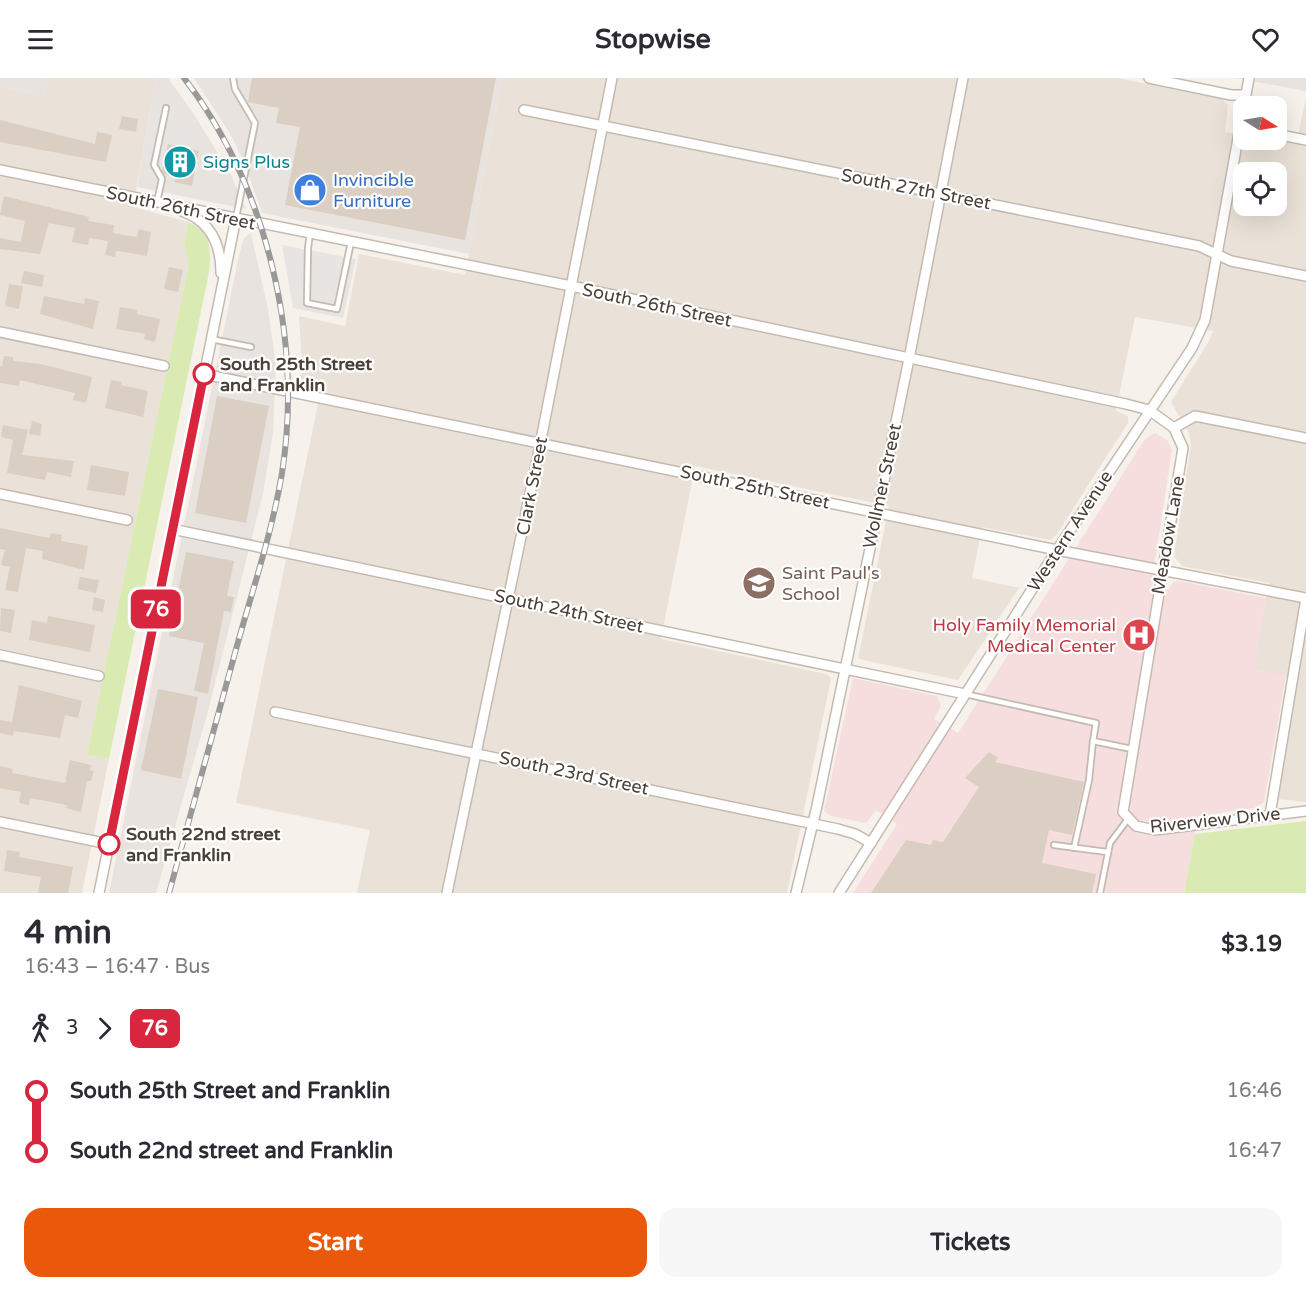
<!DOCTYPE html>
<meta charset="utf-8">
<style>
body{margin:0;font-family:"Varela Round",sans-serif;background:#f7f7f7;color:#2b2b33;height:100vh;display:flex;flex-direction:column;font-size:22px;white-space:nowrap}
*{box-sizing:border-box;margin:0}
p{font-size:20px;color:#7c7c81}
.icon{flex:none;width:33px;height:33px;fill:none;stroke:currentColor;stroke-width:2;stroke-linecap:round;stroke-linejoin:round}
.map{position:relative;height:815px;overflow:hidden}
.sheet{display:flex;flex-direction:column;background:#fff;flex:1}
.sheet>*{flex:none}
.badge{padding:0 12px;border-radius:9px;font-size:21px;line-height:39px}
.needle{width:39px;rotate:101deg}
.tools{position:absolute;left:1233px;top:18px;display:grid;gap:12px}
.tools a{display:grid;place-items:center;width:54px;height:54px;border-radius:12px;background:#fff;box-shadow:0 6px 24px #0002;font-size:30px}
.map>.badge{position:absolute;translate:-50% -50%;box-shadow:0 0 0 3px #fff}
.legs{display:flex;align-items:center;gap:9px;height:66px;padding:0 24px;font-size:20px}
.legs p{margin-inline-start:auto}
.headline{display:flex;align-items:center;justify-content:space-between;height:102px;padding:0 24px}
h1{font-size:33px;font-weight:700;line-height:45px}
.primary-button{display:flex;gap:12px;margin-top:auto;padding:12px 24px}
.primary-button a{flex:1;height:69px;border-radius:18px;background:#ea580c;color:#fff;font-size:24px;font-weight:700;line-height:69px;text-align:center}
.primary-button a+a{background:#f7f7f7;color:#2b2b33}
ul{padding:0 24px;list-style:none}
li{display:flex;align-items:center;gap:21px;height:60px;font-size:22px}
li i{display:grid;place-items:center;width:9px;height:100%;margin:0 8px;background:currentColor}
li i::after{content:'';width:15px;height:15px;margin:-8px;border:4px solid;border-radius:50%;background:#fff}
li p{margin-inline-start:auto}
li:first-child i{background:linear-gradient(#0000 50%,currentColor 0)}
li:last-child i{background:linear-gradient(currentColor 50%,#0000 0)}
header{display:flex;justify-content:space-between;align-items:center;height:78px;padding:0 24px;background:#fff;font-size:27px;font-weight:700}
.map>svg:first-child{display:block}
</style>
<header><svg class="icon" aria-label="menu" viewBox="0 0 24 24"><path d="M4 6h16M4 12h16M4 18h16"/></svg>Stopwise<svg class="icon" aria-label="heart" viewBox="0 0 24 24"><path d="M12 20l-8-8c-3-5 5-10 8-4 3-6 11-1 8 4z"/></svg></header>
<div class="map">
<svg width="1306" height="815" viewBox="0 0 1306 815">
<rect width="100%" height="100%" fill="#f6f1ea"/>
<g fill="#eae2d8" fill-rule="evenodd">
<polygon points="48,0 156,0 133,129 188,144 184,167 189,185 87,677 109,681 82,815 0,815 0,9 45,17"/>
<path d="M 502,0 L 1117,0 L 1222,21 L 1228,27 L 1225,54 L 1243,57 L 1244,62 L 1271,62 L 1296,66 L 1306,20 L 1306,724 L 1277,721 L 1296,601 L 1253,591 L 1269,505 L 1182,488 L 1174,478 L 1191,367 L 1189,355 L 1171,324 L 1209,263 L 1213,253 L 1135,239 L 1116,333 L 1128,338 L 1128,345 L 1057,456 L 1050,462 L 982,449 L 972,500 L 1019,510 L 958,602 L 858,581 L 889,428 L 695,388 L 661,561 L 826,596 L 831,600 L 787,815 L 357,815 L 370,752 L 236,725 L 321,311 L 299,306 L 302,283 L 299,238 L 345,248 L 359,176 L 465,197 ZM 1244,94 L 1276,94 L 1276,128 L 1244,128 Z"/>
</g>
<g fill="#e8e3df">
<polygon points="0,0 48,0 45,17 0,9"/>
<polygon points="156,0 168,0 195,38 231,97 246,131 137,109"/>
<polygon points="194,0 502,0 469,176 262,135 245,87 232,59"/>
<polygon points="1235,0 1306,0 1306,13"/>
<polygon points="251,155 268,231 276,287 273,355 263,416 207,637 156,815 109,815 239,177 244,160"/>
</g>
<polygon fill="#f6dede" points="1155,355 1167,362 1172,372 1151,509 1168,512 1173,504 1179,503 1266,520 1254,591 1286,597 1264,724 1255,730 1198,738 1184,815 853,815 897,746 876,732 866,745 831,738 824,733 853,600 937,618 941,628 934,641 958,655 1145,361"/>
<g fill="#d9ebb2">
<path d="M 188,144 C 212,155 211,171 209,194 L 109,681 L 87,677 L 189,185 L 184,167 Z"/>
<polygon points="1306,743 1306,815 1184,815 1195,756"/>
</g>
<g fill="#e7e4e2">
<polygon points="156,14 168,17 198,66 197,71 168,65 162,92 142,88"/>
<polygon points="282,167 356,181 343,240 293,230"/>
<polygon points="234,247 254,251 256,262 251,288 227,283"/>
</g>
<g fill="#dbcec2">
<polygon points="252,0 496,0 465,162 285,127 300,49 276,45 279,30 248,24"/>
<polygon points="122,38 138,41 136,54 119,51"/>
<polygon points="0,42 95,66 97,54 112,57 106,84 0,64"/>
<polygon points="168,66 199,73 192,108 174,104 176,99 164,96 162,93"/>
<polygon points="4,118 89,139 88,143 114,147 113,155 137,159 139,151 151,154 147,178 119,173 116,173 115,179 105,177 108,163 89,160 88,167 72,164 75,150 49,145 40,176 0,171 0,160 21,164 25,143 0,137"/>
<polygon points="169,189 183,192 178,214 164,211"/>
<polygon points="24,193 44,197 42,209 21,205"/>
<polygon points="9,206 23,208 19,231 5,228"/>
<polygon points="44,218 84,226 85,220 99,223 93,251 40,236"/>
<polygon points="120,229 137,232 137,236 160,241 155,264 144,261 145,256 116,251"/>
<polygon points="4,278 13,279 13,283 41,286 92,299 87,321 85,325 73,322 75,315 20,302 19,308 0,305 0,288 2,288"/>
<polygon points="111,302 122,304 121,307 148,313 143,339 105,330"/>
<polygon points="217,318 269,328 246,445 195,435"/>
<polygon points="32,343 42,346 40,358 29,356"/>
<polygon points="3,347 28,352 22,377 74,383 71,399 47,394 45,402 7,395 13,362 1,359"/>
<polygon points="91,387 129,394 125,418 87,412"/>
<polygon points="0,450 49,460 51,455 62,457 61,463 88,468 84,492 42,481 43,473 26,470 18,514 5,512 10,489 1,487 5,472 0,471"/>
<polygon points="186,474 234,483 227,518 234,519 231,534 224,533 208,616 194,613 204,565 169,558"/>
<polygon points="80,499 99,502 96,515 77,511"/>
<polygon points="94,519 105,522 103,534 92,532"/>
<polygon points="1,530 15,532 11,555 0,553"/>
<polygon points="48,538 95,547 90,574 29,562 32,542 47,545"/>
<polygon points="19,607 82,623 78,640 65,637 60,660 14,653 13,658 0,655 0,642 12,644"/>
<polygon points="158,611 198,619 181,701 141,692"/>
<polygon points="989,674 998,680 995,684 1084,704 1072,757 1049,752 1042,785 1096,796 1092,815 871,815 906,762 931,767 933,762 943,764 979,709 965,700"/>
<polygon points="70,682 91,687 90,692 94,693 91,703 87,703 81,734 66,730 67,727 30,720 29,727 19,725 21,714 0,710 0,688 13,691 12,695 65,705"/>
<polygon points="7,772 20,774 19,779 73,789 68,815 38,815 41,799 4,793"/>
</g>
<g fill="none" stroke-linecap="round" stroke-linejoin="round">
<g stroke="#c5baaf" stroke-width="8">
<g id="lane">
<polyline points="233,0 235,11 255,45 236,140"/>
<polyline points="157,124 162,101 154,87 166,30"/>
<polyline points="310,156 308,170 307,225 337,231 351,164"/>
<polyline points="211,261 251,269"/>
<polyline points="965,616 1096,645 1093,663 1132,671"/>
<polyline points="1054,767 1107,774"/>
<polyline points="1074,770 1089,702 1093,663"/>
<polyline points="1100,815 1110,765 1128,741"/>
</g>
</g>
<g stroke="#c5baaf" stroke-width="12">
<g id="street">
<polyline points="1149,0 1231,17 1245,17"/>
<polyline points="524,32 1199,168 1231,183 1306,198"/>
<polyline points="1276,56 1306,62"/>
<polyline points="0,92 571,208 1126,326 1149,332 1174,350 1195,338 1306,360"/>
<path d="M 182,133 C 210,143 221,166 221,195"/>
<polyline points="0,254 164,288"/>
<polyline points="204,296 1057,472 1306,520"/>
<polyline points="1174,350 1183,370 1123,734 1136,748 1155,752 1306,733"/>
<polyline points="0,416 127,442"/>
<polyline points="172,451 965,616"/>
<polyline points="0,577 99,598"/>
<polyline points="275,634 838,751 855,756 871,765"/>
<polyline points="1270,737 1306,520"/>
<polyline points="0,744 109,766"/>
<polyline points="99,815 236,140"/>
<polyline points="447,815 538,377 612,0"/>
<polyline points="796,815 817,728 909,281 963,0"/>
<polyline points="839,815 1057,472 1192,270 1205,242 1249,0"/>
</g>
</g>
<use href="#lane" stroke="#fff" stroke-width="4.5"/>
<use href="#street" stroke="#fff" stroke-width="9"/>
<g stroke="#999" stroke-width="6">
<path id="rail" d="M 169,815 C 191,735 213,655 235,575 C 251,516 272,456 282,395 C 303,261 267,108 184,0"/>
</g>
<use href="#rail" stroke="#fff" stroke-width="4" stroke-dasharray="11" stroke-linecap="butt"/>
</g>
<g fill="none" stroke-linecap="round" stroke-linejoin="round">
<g stroke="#fff" stroke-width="14">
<polyline id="line-1" points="109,766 204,296"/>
</g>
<use href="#line-1" stroke="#d7263d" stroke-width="9"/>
</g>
<defs>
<g id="building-disc" transform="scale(1.725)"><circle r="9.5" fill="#0f9aa8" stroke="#fff"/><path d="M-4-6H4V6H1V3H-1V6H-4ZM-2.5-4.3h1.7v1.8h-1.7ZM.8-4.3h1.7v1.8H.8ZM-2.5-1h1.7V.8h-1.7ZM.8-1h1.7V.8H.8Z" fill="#fff"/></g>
<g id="shop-disc" transform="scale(1.725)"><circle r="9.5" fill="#3f7fe0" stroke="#fff"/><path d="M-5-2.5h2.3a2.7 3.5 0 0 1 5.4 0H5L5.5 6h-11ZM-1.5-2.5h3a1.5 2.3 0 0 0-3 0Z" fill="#fff"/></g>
<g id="school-disc" transform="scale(1.725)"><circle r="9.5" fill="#8d6e63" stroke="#fff"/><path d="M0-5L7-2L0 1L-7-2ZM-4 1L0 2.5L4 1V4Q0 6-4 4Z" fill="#fff"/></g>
<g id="hospital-disc" transform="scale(1.725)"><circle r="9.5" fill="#e0444e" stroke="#fff"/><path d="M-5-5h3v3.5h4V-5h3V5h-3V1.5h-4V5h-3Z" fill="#fff"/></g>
</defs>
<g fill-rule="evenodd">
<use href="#building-disc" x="180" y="84"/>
<use href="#shop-disc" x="310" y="112"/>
<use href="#school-disc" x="759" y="505"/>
<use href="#hospital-disc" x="1139" y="557"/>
</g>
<g fill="#fff" stroke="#d7263d" stroke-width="3">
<circle cx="204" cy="296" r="10"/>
<circle cx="109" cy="766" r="10"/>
</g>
<g text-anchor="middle" stroke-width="4.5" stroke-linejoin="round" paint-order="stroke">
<g font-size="18" fill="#0d838f" stroke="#fff" text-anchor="start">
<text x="203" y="90">Signs Plus</text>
</g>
<g font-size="18" fill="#366cbe" stroke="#fff" text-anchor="start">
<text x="333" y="108">Invincible<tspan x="333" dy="21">Furniture</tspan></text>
</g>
<g font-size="18" fill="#4a4038" stroke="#fff">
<text transform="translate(916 111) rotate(11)" y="6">South 27th Street</text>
<text transform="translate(181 130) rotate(12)" y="6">South 26th Street</text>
<text transform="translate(657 227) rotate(12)" y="6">South 26th Street</text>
<text transform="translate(532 408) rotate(-79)" y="6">Clark Street</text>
<text transform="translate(882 408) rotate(-78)" y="6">Wollmer Street</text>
<text transform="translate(755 409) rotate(12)" y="6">South 25th Street</text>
<text transform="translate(1070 453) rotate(-57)" y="6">Western Avenue</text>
<text transform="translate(1168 457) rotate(-80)" y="6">Meadow Lane</text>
<text transform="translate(569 533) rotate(12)" y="6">South 24th Street</text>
<text transform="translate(574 695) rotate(12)" y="6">South 23rd Street</text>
<text transform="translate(1215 742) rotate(-6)" y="6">Riverview Drive</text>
</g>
<g font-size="18" font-weight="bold" fill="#4a4038" stroke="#fff" text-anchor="start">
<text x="220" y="292">South 25th Street<tspan x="220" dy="21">and Franklin</tspan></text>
<text x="126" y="762">South 22nd street<tspan x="126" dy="21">and Franklin</tspan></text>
</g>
<g font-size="18" fill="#785e54" stroke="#fff" text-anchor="start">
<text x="782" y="501">Saint Paul's<tspan x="782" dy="21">School</tspan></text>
</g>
<g font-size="18" fill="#be3a42" stroke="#fff" text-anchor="end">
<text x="1116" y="553">Holy Family Memorial<tspan x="1116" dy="21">Medical Center</tspan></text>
</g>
</g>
</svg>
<div class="tools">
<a><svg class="needle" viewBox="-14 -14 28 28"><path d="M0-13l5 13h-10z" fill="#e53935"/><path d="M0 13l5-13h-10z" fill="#7c7c81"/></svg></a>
<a><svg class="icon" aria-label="locate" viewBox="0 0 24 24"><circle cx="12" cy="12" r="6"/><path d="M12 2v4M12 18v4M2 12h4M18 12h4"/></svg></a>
</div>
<b class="badge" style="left:156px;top:531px;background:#d7263d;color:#fff">76</b>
</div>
<section class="sheet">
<div class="headline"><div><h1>4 min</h1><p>16:43 – 16:47 · Bus</p></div><b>$3.19</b></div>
<div class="legs"><svg class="icon" aria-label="walk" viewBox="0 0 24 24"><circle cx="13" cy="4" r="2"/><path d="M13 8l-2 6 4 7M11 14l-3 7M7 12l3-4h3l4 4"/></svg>3<svg class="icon" aria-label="forward" viewBox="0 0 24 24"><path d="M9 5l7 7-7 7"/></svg><b class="badge" style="background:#d7263d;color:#fff">76</b></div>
<ul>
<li><i style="color:#d7263d"></i><b>South 25th Street and Franklin</b><p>16:46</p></li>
<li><i style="color:#d7263d"></i><b>South 22nd street and Franklin</b><p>16:47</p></li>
</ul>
<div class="primary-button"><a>Start</a><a>Tickets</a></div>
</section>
